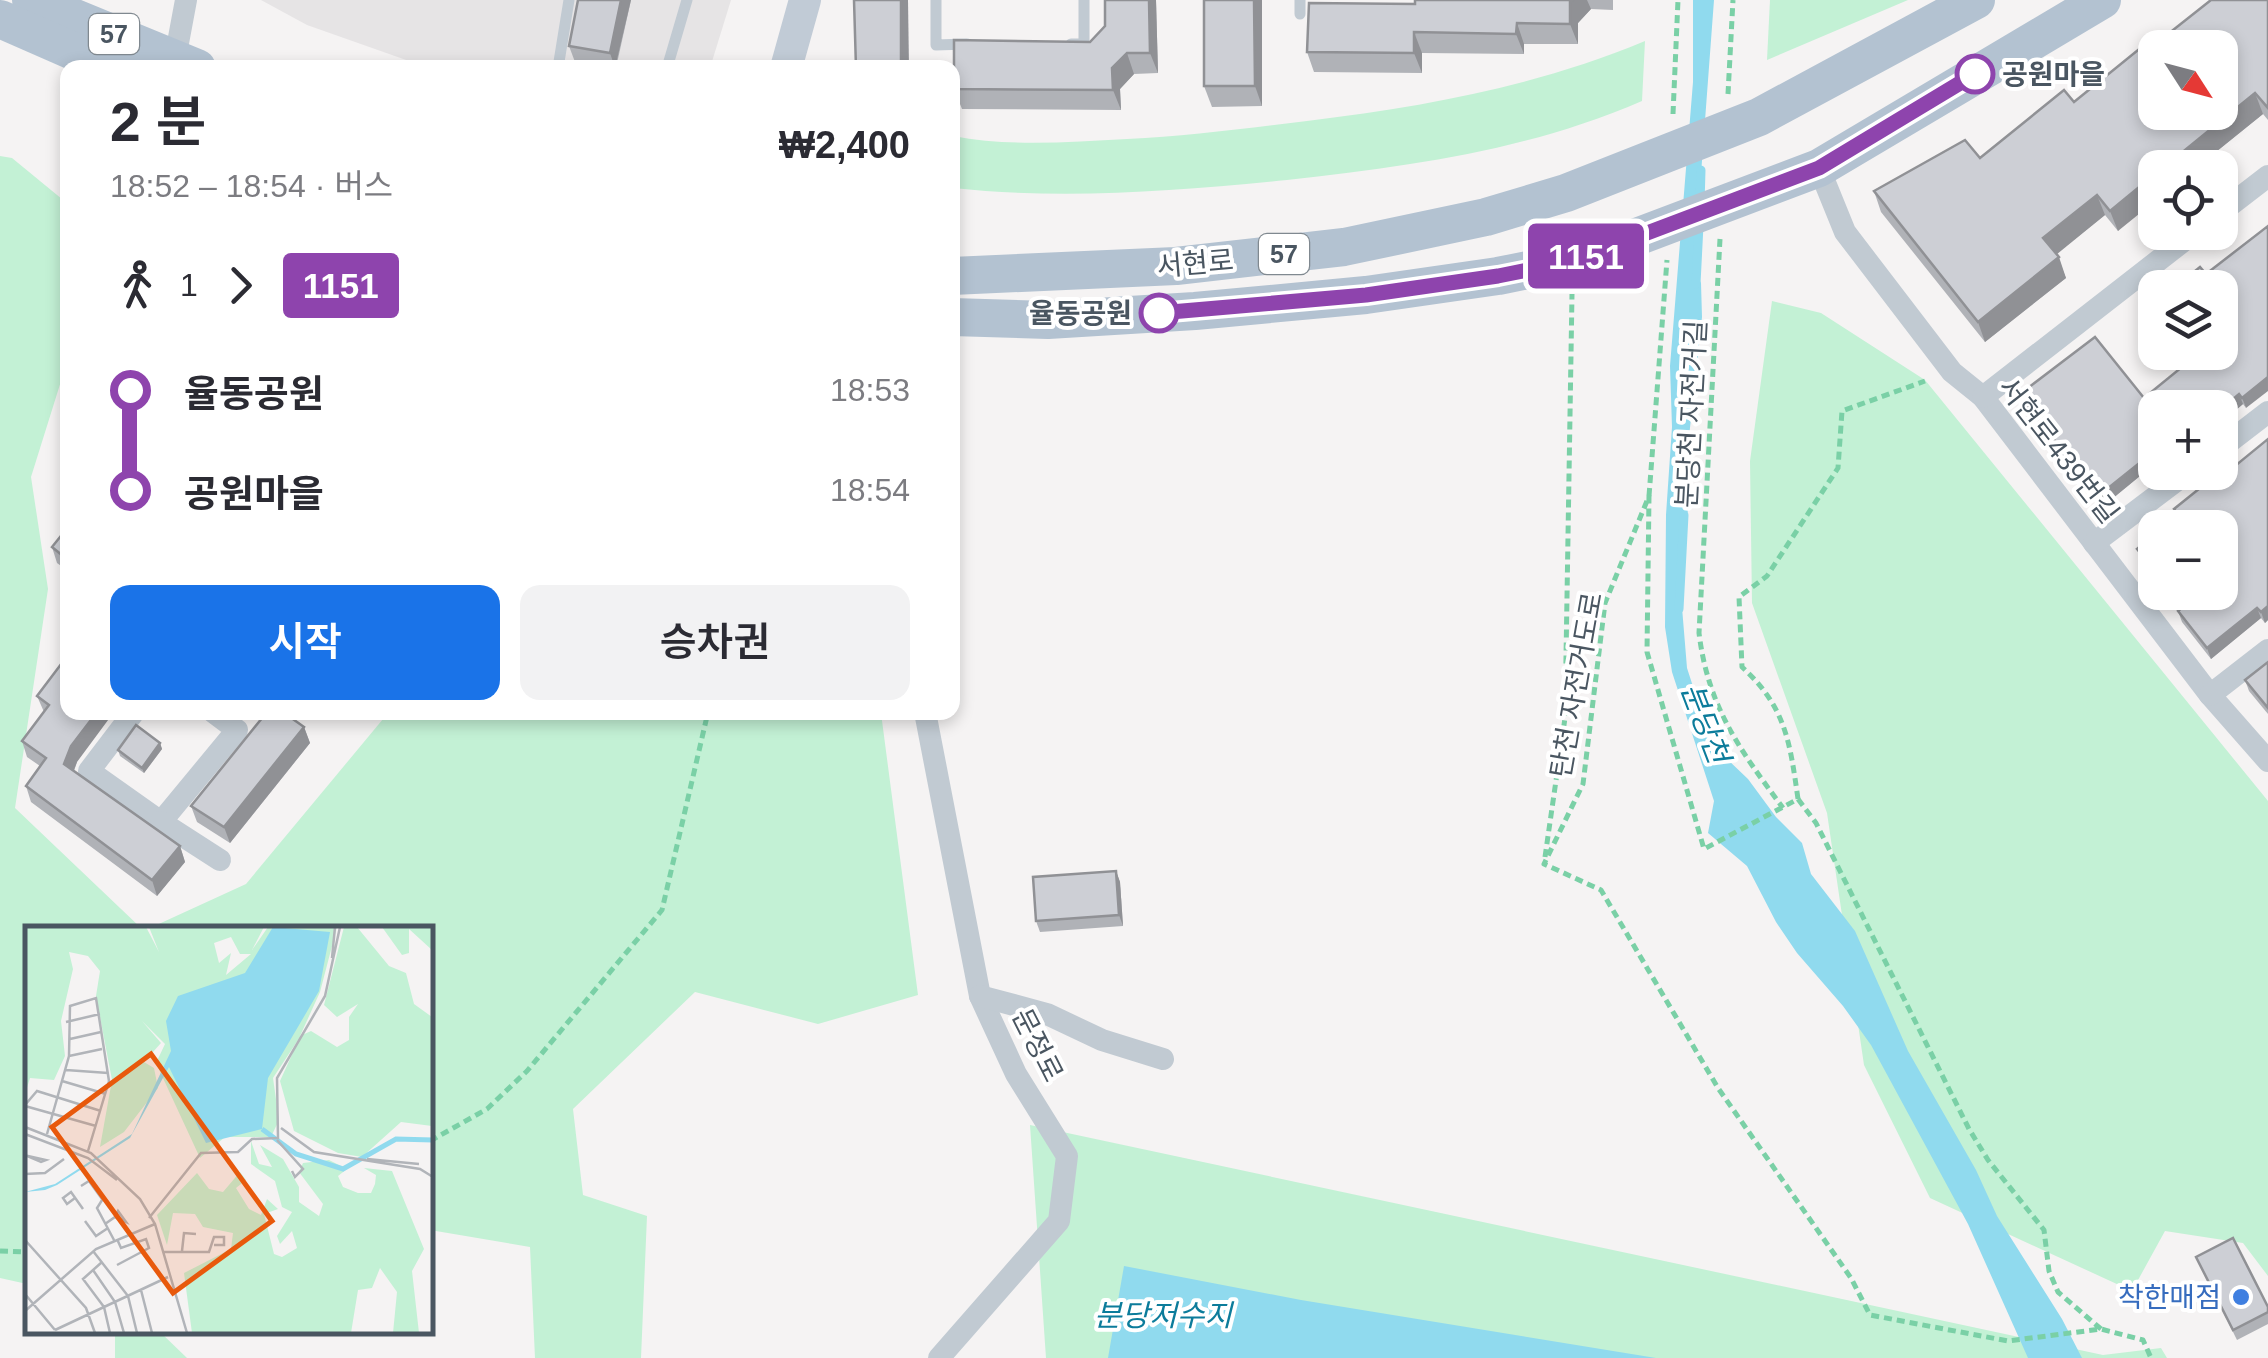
<!DOCTYPE html>
<html lang="ko">
<meta charset="utf-8">
<style>
body{margin:0;font-family:Helvetica,"Noto Sans KR",sans-serif;background:#f2f2f3;color:#2b2b33;height:100vh;display:flex;flex-direction:column;font-size:38px;white-space:nowrap}
*{box-sizing:border-box;margin:0}
p{font-size:32px;color:#7c7c81}
.icon{flex:none;width:55px;height:55px;fill:none;stroke:currentColor;stroke-width:2;stroke-linecap:round;stroke-linejoin:round}
.map{position:relative;flex:1;overflow:hidden}
.sheet{position:absolute;left:60px;top:60px;width:900px;height:660px;display:flex;flex-direction:column;background:#fff;border-radius:20px;box-shadow:0 5px 15px #0003}
.sheet>*{flex:none}
.badge{padding:0 20px;border-radius:8px;font-size:35px;line-height:65px}
.needle{width:65px;rotate:126deg}
.fabs{position:absolute;left:2138px;top:30px;display:grid;gap:20px}
.fabs a{display:grid;place-items:center;width:100px;height:100px;border-radius:20px;background:#fff;box-shadow:0 5px 15px #0003;font-size:50px}
.map>.badge{position:absolute;translate:-50% -50%;box-shadow:0 0 0 5px #fff}
.legs{display:flex;align-items:center;gap:15px;height:110px;padding:0 50px;font-size:32px}
.legs p{margin-inline-start:auto}
.headline{display:flex;align-items:center;justify-content:space-between;height:170px;padding:0 50px}
h1{font-size:55px;font-weight:600;line-height:75px}
.primary-button{display:flex;gap:20px;margin-top:auto;padding:20px 50px}
.primary-button a{flex:1;height:115px;border-radius:20px;background:#1a73e8;color:#fff;font-size:40px;font-weight:600;line-height:115px;text-align:center}
.primary-button a+a{background:#f2f2f3;color:#2b2b33}
ul{padding:0 50px;list-style:none}
li{display:flex;align-items:center;gap:35px;height:100px;font-size:38px}
li i{display:grid;place-items:center;width:15px;height:100%;margin:0 12px;background:currentColor}
li i::after{content:'';width:25px;height:25px;margin:-12px;border:8px solid;border-radius:50%;background:#fff}
li p{margin-inline-start:auto}
li:first-child i{background:linear-gradient(#0000 50%,currentColor 0)}
li:last-child i{background:linear-gradient(currentColor 50%,#0000 0)}
.map>svg:first-child{display:block}
</style>
<div class="map">
<svg width="2268" height="1358" viewBox="0 0 2268 1358">
<rect width="100%" height="100%" fill="#f5f3f3"/>
<polygon fill="#e6e4e5" points="261,0 731,0 710,68 426,67 307,25"/>
<g fill="#c3f1d5">
<polygon points="1770,0 1908,0 1767,60"/>
<path d="M 1645,41 L 1642,101 C 1526,151 1411,166 1287,180 C 1176,191 1064,200 953,188 L 953,136 C 1009,147 1069,142 1127,139 C 1187,136 1247,128 1307,121 C 1427,106 1534,87 1645,41 Z"/>
<polygon points="0,156 12,158 68,204 67,362 31,477 48,589 15,808 141,928 28,928 27,1284 0,1278"/>
<polygon points="1772,301 1821,313 1925,380 2268,801 2268,1276 2243,1243 2165,1231 2132,1291 1930,1198 1864,1065 1827,813 1752,603 1750,461"/>
<polygon points="388,713 881,713 918,995 818,1024 695,992 573,1109 583,1195 647,1216 641,1358 535,1358 530,1247 430,1230 430,928 150,928 246,884"/>
<polygon points="1030,1125 2103,1355 2161,1348 2167,1358 1046,1358"/>
<polygon points="115,1331 159,1331 187,1358 115,1358"/>
</g>
<g fill="#90daee">
<polygon points="1693,0 1714,0 1694,268 1701,283 1702,317 1689,437 1692,482 1679,571 1687,668 1699,705 1726,758 1748,779 1776,817 1802,843 1811,874 1855,931 1908,1051 1976,1170 1997,1216 2062,1319 2082,1358 2028,1358 1968,1224 1871,1045 1843,1006 1797,953 1776,922 1747,866 1708,833 1714,801 1672,672 1665,627 1666,515 1672,427 1670,366 1693,82"/>
<polygon points="1124,1266 1301,1300 1656,1358 1108,1358"/>
</g>
<g fill="none" stroke-linecap="round" stroke-linejoin="round">
<g stroke="#90daee" stroke-width="9">
<polyline points="1700,204 1701,170"/>
<polyline points="1696,284 1699,225"/>
<polyline points="1679,609 1684,515"/>
</g>
<g stroke="#7ad0a6" stroke-width="5" stroke-dasharray="8 5" stroke-linecap="butt">
<polyline points="1728,94 1733,0"/>
<polyline points="1673,114 1678,0"/>
<path d="M 1720,239 L 1699,633 C 1708,707 1740,750 1783,808"/>
<polyline points="1649,496 1667,260"/>
<path d="M 1798,799 C 1790,743 1786,707 1742,667 L 1739,597 L 1767,576 L 1838,468 L 1842,411 L 1925,381"/>
<polyline points="1545,857 1565,718 1572,294"/>
<polyline points="430,1141 487,1109 527,1071 662,910 708,712"/>
<polyline points="0,1251 28,1252"/>
<polyline points="2101,1329 2058,1292 2049,1271 2044,1230 1988,1160 1969,1129 1816,823 1798,799 1704,849 1647,652 1649,496 1605,603 1583,784 1544,864 1601,890 1718,1088 1851,1278 1870,1315 2008,1341 2101,1329 2143,1340 2151,1358"/>
</g>
<g stroke="#c1cad2" stroke-width="11">
<polyline points="936,0 936,45 967,44"/>
<polyline points="1300,0 1300,14"/>
<polyline points="1071,44 1084,44 1084,0"/>
<polyline points="558,68 569,0"/>
<polyline points="667,68 687,0"/>
</g>
<g stroke="#c1cad2" stroke-width="22">
<polyline points="175,59 186,0"/>
<polyline points="1819,168 1845,232 1952,372 1983,397 2210,695 2268,761"/>
<polyline points="2220,213 2268,176"/>
<polyline points="1983,397 2195,232"/>
<polyline points="2220,449 2268,412"/>
<polyline points="2094,543 2188,472"/>
<polyline points="2210,695 2268,650"/>
<polyline points="134,712 89,771 161,822 237,730 213,712"/>
<polyline points="925,712 980,996 1016,1074 1067,1156 1059,1221 939,1358"/>
<polyline points="161,822 220,860"/>
<polyline points="980,996 1047,1014 1102,1040 1163,1059"/>
</g>
<polyline stroke="#c1cbd6" stroke-width="32" points="786,68 805,0"/>
<g stroke="#b3c2d1" stroke-width="38">
<polyline points="31,0 197,68"/>
<polyline points="0,19 112,68"/>
<polyline points="952,276 1176,266 1344,247 1486,217 1566,193 1759,117 1976,0"/>
<polyline points="952,317 1048,320 1195,311 1366,295 1498,276 1573,261 1819,168 2102,0"/>
</g>
</g>
<g fill="#b0b2b7">
<polygon points="578,0 631,0 616,68 607,68 575,62 569,46"/>
<polygon points="1105,0 1156,0 1158,73 1134,74 1120,89 1121,110 962,109 954,89 1090,42 1105,26"/>
<polygon points="1204,0 1262,0 1262,106 1212,107 1204,86"/>
<polygon points="1415,0 1613,0 1613,10 1591,9 1578,23 1578,44 1524,44 1524,54 1422,53 1422,73 1314,72 1307,52 1415,4"/>
<polygon points="2268,0 2268,120 2263,114 2196,168 2155,168 2118,231 2105,215 2056,254 2066,278 1985,342 1881,212 1874,191 1980,158 2074,102"/>
<polygon points="2200,267 2246,408 2243,404 2153,480 2146,471 2101,508 2024,405 2020,394 2144,398 2195,356 2192,352 2220,352 2174,288"/>
<polygon points="2268,439 2268,620 2265,623 2261,618 2211,659 2182,622 2178,611 2181,609 2167,592 2220,592 2174,509 2213,484"/>
<polygon points="68,527 68,571 57,563 52,547"/>
<polygon points="2155,534 2155,577 2141,560 2137,549"/>
<polygon points="68,655 77,762 74,771 180,846 185,862 157,896 31,802 26,786 40,766 27,757 22,741 44,712 37,696"/>
<polygon points="2268,662 2268,714 2249,691 2245,680"/>
<polygon points="254,712 294,712 291,718 304,727 310,743 230,843 197,822 191,806 262,719"/>
<polygon points="160,743 162,749 144,773 120,756 118,750"/>
<polygon points="1116,871 1120,882 1123,926 1040,932 1036,921"/>
<polygon points="2196,1257 2268,1307 2268,1324 2237,1340"/>
</g>
<g fill="#909195">
<polygon points="621,0 631,0 615,68 610,53"/>
<polygon points="901,0 908,0 909,68 901,68"/>
<polygon points="1149,0 1156,0 1158,73 1150,53"/>
<polygon points="1254,0 1262,0 1262,106 1255,86"/>
<polygon points="1573,0 1587,0 1591,9 1578,23 1578,44 1570,24 1570,2"/>
<polygon points="1517,23 1524,44 1524,54 1516,34"/>
<polygon points="1414,32 1422,53 1422,73 1414,53"/>
<polygon points="1127,53 1134,74 1120,89 1121,110 1113,90 1112,68"/>
<polygon points="2255,93 2263,114 2196,168 2163,168"/>
<polygon points="2155,174 2155,201 2118,231 2110,211"/>
<polygon points="2097,195 2105,215 2051,259 2043,238"/>
<polygon points="2059,257 2066,278 1985,342 1978,322"/>
<polygon points="2268,377 2268,391 2246,408 2242,398"/>
<polygon points="2239,394 2243,404 2220,424 2220,410"/>
<polygon points="2142,461 2146,471 2101,508 2097,497"/>
<polygon points="2155,464 2155,472 2162,472 2153,480 2149,469"/>
<polygon points="2268,606 2268,620 2265,623 2261,612"/>
<polygon points="2257,608 2261,618 2211,659 2207,648"/>
<polygon points="97,712 114,712 77,762 70,780 64,764 71,746"/>
<polygon points="304,727 310,743 230,843 224,827"/>
<polygon points="160,743 162,749 144,773 142,768"/>
<polygon points="180,846 185,862 157,896 152,880"/>
<polygon points="1116,871 1120,882 1123,926 1119,915"/>
</g>
<g fill="#cdcfd5" stroke="#909195" stroke-width="2.5" fill-rule="evenodd">
<polygon points="578,0 621,0 610,53 569,46"/>
<polygon points="854,0 901,0 901,68 856,68"/>
<polygon points="1105,0 1149,0 1150,53 1127,53 1112,68 1113,90 954,89 954,40 1090,42 1105,26"/>
<polygon points="1204,0 1254,0 1255,86 1204,86"/>
<polygon points="1415,0 1573,0 1570,2 1570,24 1517,23 1516,34 1414,32 1414,53 1307,52 1309,3 1415,4"/>
<path d="M 2211,0 L 2268,0 L 2268,108 L 2255,93 L 2163,168 L 2155,168 L 2155,174 L 2110,211 L 2097,195 L 2043,238 L 2059,257 L 1978,322 L 1874,191 L 1965,140 L 1980,158 L 2064,90 L 2074,102 L 2159,33 L 2163,38 ZM 2155,48 L 2220,48 L 2220,112 L 2155,112 Z"/>
<polygon points="2268,226 2268,377 2242,398 2239,394 2220,410 2220,408 2155,408 2155,464 2149,469 2142,461 2097,497 2020,394 2095,337 2144,398 2198,354 2197,352 2220,352 2220,288 2174,288 2200,267 2206,274"/>
<polygon points="2268,439 2268,606 2261,612 2257,608 2207,648 2178,611 2183,607 2172,592 2220,592 2220,528 2163,528 2179,515 2174,509 2210,480 2213,484"/>
<polygon points="68,527 68,560 52,547"/>
<polygon points="2155,534 2155,571 2137,549"/>
<polygon points="68,655 68,712 97,712 71,746 64,764 180,846 152,880 26,786 46,758 22,741 49,705 37,696"/>
<polygon points="2268,662 2268,708 2245,680"/>
<polygon points="267,712 283,712 304,727 224,827 191,806"/>
<polygon points="136,725 160,743 142,768 118,750"/>
<polygon points="1116,871 1119,915 1036,921 1033,877"/>
<polygon points="2233,1238 2268,1307 2268,1312 2233,1330 2196,1257"/>
</g>
<g fill="none" stroke-linecap="round" stroke-linejoin="round">
<g stroke="#fff" stroke-width="22">
<polyline id="line-1" points="1159,313 1366,295 1498,276 1573,261 1819,168 1975,74"/>
</g>
<use href="#line-1" stroke="#8e44ad" stroke-width="15"/>
</g>
<g fill="#fff" stroke="#8e44ad" stroke-width="5">
<circle cx="1975" cy="74" r="18"/>
<circle cx="1159" cy="313" r="18"/>
</g>
<circle fill="#3f7fe0" stroke="#fff" stroke-width="4" cx="2241" cy="1297" r="10"/>
<g text-anchor="middle" stroke-width="8" stroke-linejoin="round" paint-order="stroke">
<g fill="#fff" stroke="#808990" stroke-width="2.5">
<rect x="89" y="14" width="50" height="40" rx="8"/>
<rect x="1259" y="234" width="50" height="40" rx="8"/>
</g>
<g font-size="25" font-weight="bold" fill="#4a5661">
<text x="114" y="43">57</text>
<text x="1284" y="263">57</text>
</g>
<g font-size="28" font-weight="bold" fill="#4a5661" stroke="#fff" text-anchor="start">
<text x="2002" y="84">공원마을</text>
<text x="1132" y="323" text-anchor="end">율동공원</text>
</g>
<g font-size="28" fill="#4a5661" stroke="#fff">
<text transform="translate(1195 263) rotate(-5)" y="10">서현로</text>
<text transform="translate(1691 414) rotate(-87)" y="10">분당천 자전거길</text>
<text transform="translate(2059 450) rotate(52)" y="10">서현로439번길</text>
<text transform="translate(1576 685) rotate(-80)" y="10">탄천 자전거도로</text>
<text transform="translate(1038 1045) rotate(63)" y="10">문정로</text>
</g>
<g font-size="28" fill="#366cbe" stroke="#fff" text-anchor="end">
<text x="2221" y="1307">착한매점</text>
</g>
<g font-size="30" font-style="italic" fill="#0c7c9b" stroke="#fff">
<text transform="translate(1705 723) rotate(69)" y="10">분당천</text>
<text x="1163" y="1326">분당저수지</text>
</g>
</g>
<g transform="translate(25 926)">
<rect width="408" height="408" fill="#f5f3f3"/>
<path d="M 0,1 L 121,1 L 134,26 L 124,1 L 239,1 L 227,24 L 243,1 L 312,1 L 295,66 L 275,110 L 286,105 L 312,121 L 324,114 L 324,91 L 333,78 L 312,91 L 299,79 L 319,1 L 332,1 L 364,40 L 381,47 L 389,78 L 407,91 L 407,200 L 376,196 L 337,231 L 313,227 L 269,205 L 255,155 L 275,111 L 248,152 L 254,194 L 246,211 L 200,211 L 175,232 L 131,137 L 140,118 L 117,95 L 136,117 L 119,136 L 129,142 L 133,162 L 99,206 L 75,221 L 87,154 L 71,70 L 75,45 L 63,30 L 44,26 L 48,43 L 36,95 L 40,130 L 29,154 L 5,152 L 0,168 ZM 206,11 L 215,28 L 226,28 L 201,49 L 206,27 L 194,37 L 189,17 ZM 357,1 L 407,1 L 407,24 L 384,3 L 384,27 L 377,29 ZM 226,215 L 234,238 L 247,241 L 235,219 L 258,233 L 274,261 L 274,276 L 294,290 L 298,278 L 274,246 L 278,237 L 304,234 L 322,243 L 313,250 L 318,261 L 333,267 L 346,267 L 350,258 L 351,249 L 339,242 L 367,245 L 399,323 L 387,345 L 394,407 L 368,407 L 372,366 L 355,342 L 347,362 L 333,364 L 326,407 L 167,407 L 159,347 L 206,323 L 208,307 L 178,301 L 170,288 L 148,287 L 142,319 L 132,289 L 172,247 L 184,263 L 198,266 L 215,246 L 221,254 L 211,262 L 224,283 L 236,289 L 242,273 L 253,283 L 239,288 L 249,328 L 257,331 L 272,322 L 267,305 L 255,318 L 252,310 L 267,286 L 257,281 L 250,255 L 226,238 Z" fill="#c3f1d5" fill-rule="evenodd"/>
<path d="M 248,1 L 305,6 L 294,65 L 243,152 L 237,203 L 181,217 L 144,141 L 105,212 L 32,259 L 20,264 L 0,266 L 30,258 L 107,208 L 146,125 L 141,95 L 153,70 L 220,47 Z" fill="#90daee"/>
<path fill="none" stroke="#90daee" stroke-width="5" d="M 237,203 L 271,228 L 318,243 L 371,213 L 408,214"/>
<path fill="none" stroke="#b1b4b9" stroke-width="2.5" d="M 307,32 L 310,1M 41,96 L 75,88M 45,113 L 76,106M 44,130 L 77,123M 41,144 L 83,147M 37,155 L 81,168M 0,179 L 12,165 L 76,185M 0,180 L 71,200M 0,201 L 66,227 L 115,273 L 130,298 L 162,407M 256,202 L 289,226 L 395,243 L 408,251M 0,208 L 63,232 L 92,254M 22,208 L 44,130 L 45,80 L 71,72 L 84,155 L 63,225M 252,214 L 278,243 L 270,251 L 267,245M 0,229 L 16,236 L 21,234 L 3,230M 342,233 L 394,238M 0,248 L 20,247 L 39,233M 56,260 L 64,255 L 77,273M 79,271 L 72,282 L 89,314M 50,272 L 42,278 L 38,272 L 46,266 L 58,283M 124,292 L 176,227 L 213,226 L 227,213 L 253,212 L 252,152 L 300,70 L 315,1M 60,295 L 71,310 L 83,302M 80,298 L 90,291 L 101,296 L 93,285 L 90,291M 0,314 L 61,382 L 70,407M 68,325 L 103,370 L 112,407M 157,325 L 159,307 L 171,308M 139,326 L 184,326 L 189,311 L 199,311 L 199,319 L 189,319M 77,336 L 58,353 L 79,381 L 85,407M 92,339 L 124,322 L 121,313 L 96,322 L 92,313M 68,344 L 90,376 L 99,407M 116,364 L 127,407M 0,368 L 30,404M 0,385 L 71,323 L 130,298M 30,404 L 143,351"/>
<path fill="#e8590c" fill-opacity="0.15" stroke="#e8590c" stroke-width="5" d="M 126,128 L 247,295 L 148,367 L 27,201 Z"/>
<rect width="408" height="408" fill="none" stroke="#4a5661" stroke-width="5"/>
</g>
</svg>
<div class="fabs">
<a><svg class="needle" viewBox="-14 -14 28 28"><path d="M0-13l5 13h-10z" fill="#e53935"/><path d="M0 13l5-13h-10z" fill="#7c7c81"/></svg></a>
<a><svg class="icon" aria-label="locate" viewBox="0 0 24 24"><circle cx="12" cy="12" r="6"/><path d="M12 2v4M12 18v4M2 12h4M18 12h4"/></svg></a>
<a><svg class="icon" aria-label="layers" viewBox="0 0 24 24"><path d="M12 4l9 5-9 5-9-5zM3 14l9 5 9-5"/></svg></a>
<a>+</a>
<a>−</a>
</div>
<b class="badge" style="left:1586px;top:256px;background:#8e44ad;color:#fff">1151</b>
<section class="sheet">
<div class="headline"><div><h1>2 분</h1><p>18:52 – 18:54 · 버스</p></div><b>₩2,400</b></div>
<div class="legs"><svg class="icon" aria-label="walk" viewBox="0 0 24 24"><circle cx="13" cy="4" r="2"/><path d="M13 8l-2 6 4 7M11 14l-3 7M7 12l3-4h3l4 4"/></svg>1<svg class="icon" aria-label="forward" viewBox="0 0 24 24"><path d="M9 5l7 7-7 7"/></svg><b class="badge" style="background:#8e44ad;color:#fff">1151</b></div>
<ul>
<li><i style="color:#8e44ad"></i><b>율동공원</b><p>18:53</p></li>
<li><i style="color:#8e44ad"></i><b>공원마을</b><p>18:54</p></li>
</ul>
<div class="primary-button"><a>시작</a><a>승차권</a></div>
</section>
</div>
